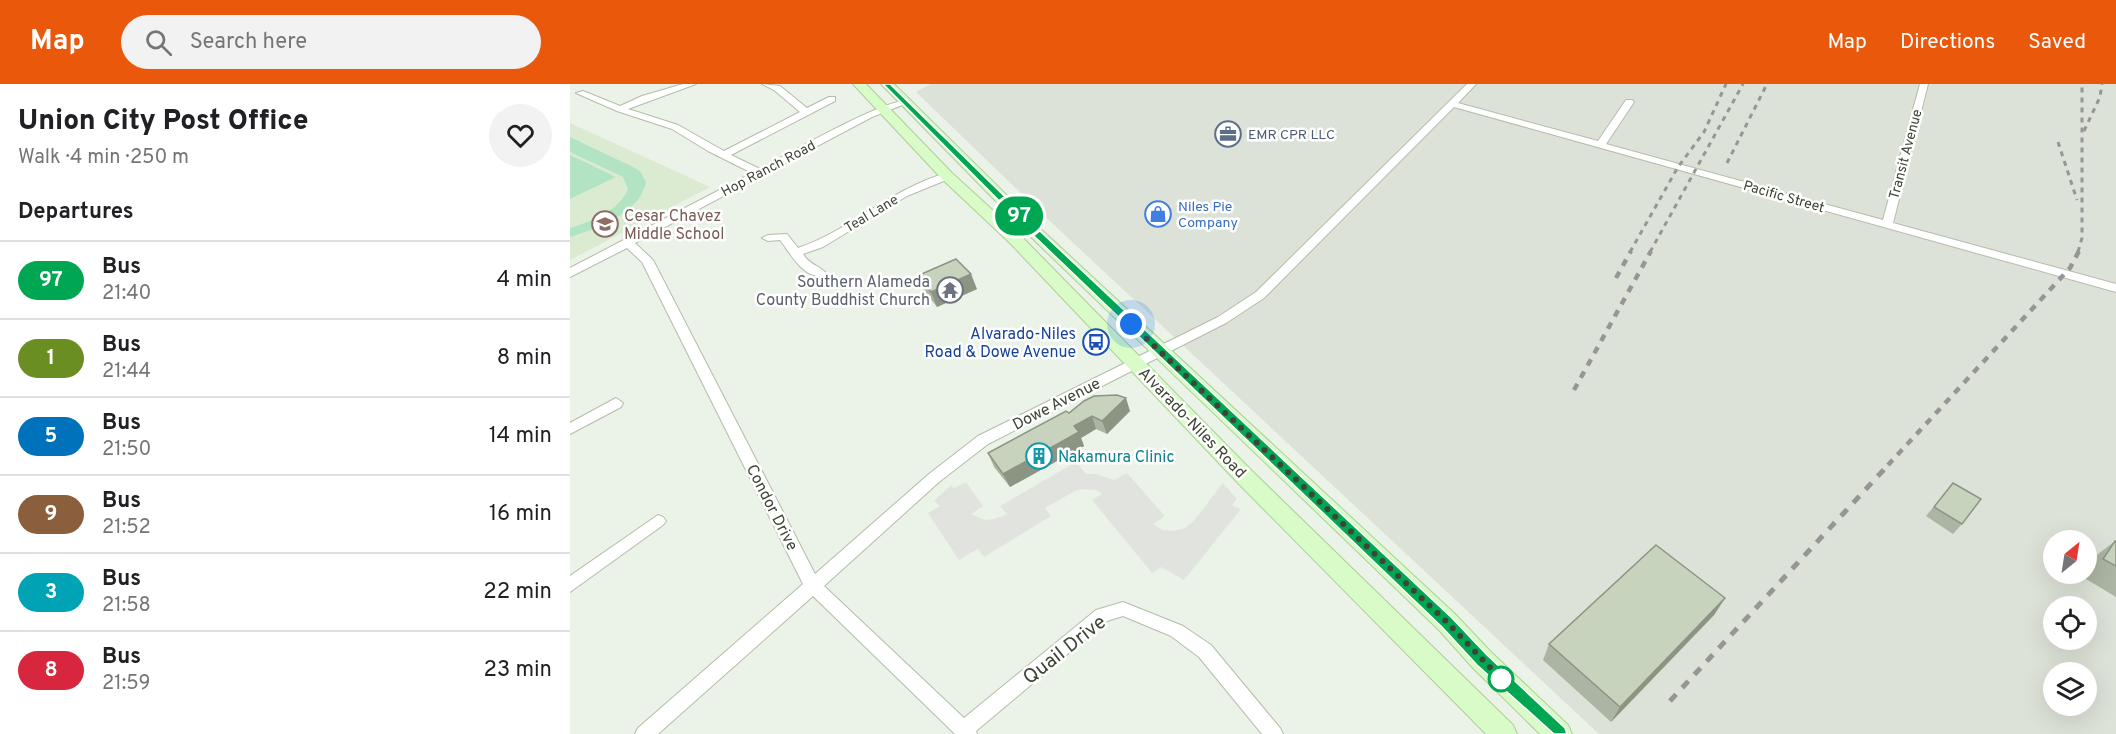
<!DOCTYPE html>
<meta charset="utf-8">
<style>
body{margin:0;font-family:Overpass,sans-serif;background:#f2f2f2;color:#202124;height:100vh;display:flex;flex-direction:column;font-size:22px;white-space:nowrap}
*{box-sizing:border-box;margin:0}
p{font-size:20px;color:#757577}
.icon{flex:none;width:33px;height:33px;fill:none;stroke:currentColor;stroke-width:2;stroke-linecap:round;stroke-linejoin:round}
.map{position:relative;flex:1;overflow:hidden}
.drawer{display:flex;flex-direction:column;background:#fff;width:570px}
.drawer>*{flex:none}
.badge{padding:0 12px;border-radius:20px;font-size:21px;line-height:39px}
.needle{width:39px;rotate:30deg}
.fabs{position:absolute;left:1473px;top:446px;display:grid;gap:12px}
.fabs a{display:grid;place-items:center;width:54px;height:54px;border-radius:50%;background:#fff;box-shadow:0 6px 24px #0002;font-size:30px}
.you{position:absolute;width:30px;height:30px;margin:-15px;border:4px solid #fff;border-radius:50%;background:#1a73e8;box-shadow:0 0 0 9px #1a73e833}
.map>.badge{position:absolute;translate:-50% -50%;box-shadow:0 0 0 3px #fff}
h2{padding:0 18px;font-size:22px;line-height:54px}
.round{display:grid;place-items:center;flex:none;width:63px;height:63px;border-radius:32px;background:#f2f2f2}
.headline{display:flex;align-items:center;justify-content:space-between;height:102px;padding:0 18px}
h1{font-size:28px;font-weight:800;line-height:45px}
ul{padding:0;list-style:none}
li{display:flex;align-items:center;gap:18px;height:78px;padding:0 18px;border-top:2px solid #e0e0e0}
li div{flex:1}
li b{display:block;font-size:22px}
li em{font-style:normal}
li .badge{min-width:66px;font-weight:700;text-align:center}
header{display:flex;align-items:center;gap:36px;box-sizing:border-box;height:84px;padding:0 30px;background:#ea580c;color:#fff}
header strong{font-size:28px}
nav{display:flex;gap:33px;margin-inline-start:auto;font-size:21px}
.search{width:420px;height:54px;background:#f2f2f2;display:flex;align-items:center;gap:15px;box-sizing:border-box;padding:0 21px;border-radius:33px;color:#757577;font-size:22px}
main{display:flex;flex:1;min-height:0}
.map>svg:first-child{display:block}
</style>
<header>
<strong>Map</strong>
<div class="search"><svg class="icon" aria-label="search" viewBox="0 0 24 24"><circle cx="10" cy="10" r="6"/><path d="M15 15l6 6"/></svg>Search here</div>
<nav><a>Map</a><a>Directions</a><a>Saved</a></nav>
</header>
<main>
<section class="drawer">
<div class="headline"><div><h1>Union City Post Office</h1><p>Walk · 4 min · 250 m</p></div><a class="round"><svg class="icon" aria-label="heart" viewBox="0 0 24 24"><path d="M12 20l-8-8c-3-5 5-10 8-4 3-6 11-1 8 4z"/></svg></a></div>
<h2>Departures</h2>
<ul>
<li><span class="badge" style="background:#00a651;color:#fff">97</span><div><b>Bus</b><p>21:40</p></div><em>4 min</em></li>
<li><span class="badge" style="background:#6b8e23;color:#fff">1</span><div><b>Bus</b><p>21:44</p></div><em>8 min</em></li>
<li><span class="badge" style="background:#0072bc;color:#fff">5</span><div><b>Bus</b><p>21:50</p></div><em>14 min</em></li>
<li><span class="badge" style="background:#8b5e3c;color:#fff">9</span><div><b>Bus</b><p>21:52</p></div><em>16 min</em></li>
<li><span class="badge" style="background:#00a3b4;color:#fff">3</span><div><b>Bus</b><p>21:58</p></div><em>22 min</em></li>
<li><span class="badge" style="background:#d7263d;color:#fff">8</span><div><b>Bus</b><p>21:59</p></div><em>23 min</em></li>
</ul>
</section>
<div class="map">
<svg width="1546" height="650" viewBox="0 0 1546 650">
<rect width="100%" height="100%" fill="#ebf2e7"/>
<path fill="#dde2d8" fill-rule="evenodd" d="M 361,0 L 1546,0 L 1546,650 L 1029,650 L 483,140 L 346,8 ZM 1484,456 L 1516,456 L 1516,489 L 1484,489 ZM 1484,522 L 1516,522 L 1516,555 L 1484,555 ZM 1484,588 L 1516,588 L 1516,621 L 1484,621 Z"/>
<polygon fill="#dbebd1" points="0,39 140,103 0,176"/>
<g fill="#b2e4c4">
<path d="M 0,53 L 63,83 L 70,87 L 76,98 C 70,129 27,145 0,153 L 0,144 C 22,137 49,127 58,105 L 53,93 L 0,68 Z"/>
<polygon points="0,71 46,93 0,115"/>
</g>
<polygon fill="#e1e4de" points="506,378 516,390 526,390 544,396 557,389 595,432 583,440 593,446 604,447 615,444 623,438 653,399 667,415 662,421 671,425 614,496 591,483 582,489 522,416 532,410 526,406 512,405 505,407 475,424 481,432 414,473 408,465 389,476 358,429 370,422 364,417 381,401 384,404 396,398 413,422 401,430 415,436 425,435 437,430 430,422"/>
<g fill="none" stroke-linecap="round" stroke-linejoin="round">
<g stroke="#b3bdaa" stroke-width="2">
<g id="minor">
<path d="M 113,0 L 126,0 L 58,25 L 108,41 L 154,67 L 230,28 L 204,6 L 192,0 L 210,2 L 237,24 L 259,13 L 265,13 L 265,17 L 161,71 L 190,85 C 211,74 325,8 340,18 L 302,33 L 65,159 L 83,176 L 245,490 L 359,390 L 408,352 L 648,233 L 686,208 L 897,0 L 906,0 L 888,19 L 1028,57 L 1056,16 L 1062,16 L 1064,18 L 1036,60 L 1313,136 L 1350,0 L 1358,0 L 1323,139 L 1546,200 L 1546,208 L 884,23 L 694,214 L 656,239 L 418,360 L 369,398 L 254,502 L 394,634 L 526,526 L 553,518 L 613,542 L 641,561 L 710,644 L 713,650 L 692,650 L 629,573 L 601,552 L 553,532 L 537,537 L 406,647 L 407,650 L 385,650 L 243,512 L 88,650 L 65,650 L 68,644 L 233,500 L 72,178 L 57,164 L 0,193 L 0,184 L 182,89 L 138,67 L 102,45 L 47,27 L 6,9 L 13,7 L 50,22 L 72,12 Z"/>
<path d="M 377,89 L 381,90 L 381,94 L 337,112 L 253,163 L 233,170 C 240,181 248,181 256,189 L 254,192 C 233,195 221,170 210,156 L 198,157 L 192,154 L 198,151 L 217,150 L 228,164 C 281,146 322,104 377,89 Z"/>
<polygon points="46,314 53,319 51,323 0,350 0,339"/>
<polygon points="88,431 93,433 96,437 93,441 0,508 0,492"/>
</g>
</g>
<g stroke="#accf99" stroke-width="2">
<g id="secondary">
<polygon points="283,0 296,0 382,89 452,153 681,386 943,641 947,650 916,650 667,398 440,159 372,95"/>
<polygon points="311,0 324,0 474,148 885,530 921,568 998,641 1002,650 970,650 903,584 869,546 462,154"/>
</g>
</g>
<use href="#minor" fill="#fff" fill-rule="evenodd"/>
<use href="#secondary" fill="#d9fbc8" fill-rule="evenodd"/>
<g stroke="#969696" stroke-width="3" stroke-dasharray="5 5" stroke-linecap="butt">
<polyline points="1514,47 1530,13 1532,0"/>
<polyline points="1488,58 1507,116"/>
<polyline points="1157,79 1197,0"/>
<polyline points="1060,168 1108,83 1134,48 1156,0"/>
<polyline points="1080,168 1173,0"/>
<polyline points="1508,168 1512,154 1512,0"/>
</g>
<g stroke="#969696" stroke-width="4.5" stroke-dasharray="7 7" stroke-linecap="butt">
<polyline points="1046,194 1061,167"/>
<polyline points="1004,306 1081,167"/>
<polyline points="1318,381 1500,184 1509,167"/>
</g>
<polyline stroke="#969696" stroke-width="5" stroke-dasharray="9 9" stroke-linecap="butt" points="1100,617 1320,379"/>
</g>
<g fill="#acb5a3">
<polygon points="347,192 407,205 367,223 354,207"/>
<polygon points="560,327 537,350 526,345 511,354 514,362 440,403 424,383 418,369 499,329"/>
<polygon points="1383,399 1392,440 1383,450 1356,432"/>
<polygon points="1545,457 1546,457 1546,513 1511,492 1513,489 1516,489 1516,484 1523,474"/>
<polygon points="1155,514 1144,531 1041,638 973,576 979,560"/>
</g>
<g fill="#8c9484">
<polygon points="401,190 407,205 367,223 361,208"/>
<polygon points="556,314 560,327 537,350 532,337"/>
<polygon points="522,332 526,345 511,354 514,362 440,403 433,390 504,342"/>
<polygon points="1155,514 1144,531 1041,638 1050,623"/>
</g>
<g fill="#c8d3bd" stroke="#8c9484" stroke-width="1.5">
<polygon points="386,175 401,190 361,208 347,192"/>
<polygon points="547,311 556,314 532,337 522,332 504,342 509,348 433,390 418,369 496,327 499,329 514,317 524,312"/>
<polygon points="1383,399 1411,415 1392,440 1364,423"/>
<polygon points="1545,457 1546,457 1546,482 1533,475"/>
<polygon points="1086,461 1155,514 1050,623 979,560"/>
</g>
<polygon fill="#00a651" stroke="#fff" stroke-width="1.5" points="313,0 320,0 472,149 882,534 917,571 995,644 997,650 984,650 907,581 872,543 465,153"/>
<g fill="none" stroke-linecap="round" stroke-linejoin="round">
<polyline stroke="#3d4536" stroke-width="6" stroke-dasharray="0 10.8" points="561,240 877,538 931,595"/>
</g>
<defs>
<g id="office-ring" transform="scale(1.35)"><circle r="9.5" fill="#fff" stroke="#5c6f8a" stroke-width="1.5"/><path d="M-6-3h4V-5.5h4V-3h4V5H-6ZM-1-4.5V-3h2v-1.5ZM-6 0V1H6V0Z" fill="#5c6f8a"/></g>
<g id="shop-ring" transform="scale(1.35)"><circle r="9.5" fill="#fff" stroke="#3f7fe0" stroke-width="1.5"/><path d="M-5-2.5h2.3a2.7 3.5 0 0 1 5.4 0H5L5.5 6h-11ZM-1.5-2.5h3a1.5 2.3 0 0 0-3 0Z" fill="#3f7fe0"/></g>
<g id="school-ring" transform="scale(1.35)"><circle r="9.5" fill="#fff" stroke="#8d6e63" stroke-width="1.5"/><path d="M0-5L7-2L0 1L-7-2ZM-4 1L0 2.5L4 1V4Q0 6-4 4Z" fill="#8d6e63"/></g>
<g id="temple-ring" transform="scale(1.35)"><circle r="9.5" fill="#fff" stroke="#6b7280" stroke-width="1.5"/><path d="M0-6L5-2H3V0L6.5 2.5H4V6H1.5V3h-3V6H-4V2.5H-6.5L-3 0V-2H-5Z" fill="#6b7280"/></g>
<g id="bus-ring" transform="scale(1.35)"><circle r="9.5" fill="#fff" stroke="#1a4fb4" stroke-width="1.5"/><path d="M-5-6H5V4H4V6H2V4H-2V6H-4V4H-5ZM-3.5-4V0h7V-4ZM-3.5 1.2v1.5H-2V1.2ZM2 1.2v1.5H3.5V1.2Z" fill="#1a4fb4"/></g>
<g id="building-ring" transform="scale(1.35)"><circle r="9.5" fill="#fff" stroke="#0f9aa8" stroke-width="1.5"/><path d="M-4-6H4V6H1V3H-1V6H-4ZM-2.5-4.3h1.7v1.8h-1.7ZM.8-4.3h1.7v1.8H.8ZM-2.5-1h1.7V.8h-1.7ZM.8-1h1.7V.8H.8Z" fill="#0f9aa8"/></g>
</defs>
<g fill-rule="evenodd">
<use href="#office-ring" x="658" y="50"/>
<use href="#shop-ring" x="588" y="130"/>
<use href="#school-ring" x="35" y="140"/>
<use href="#temple-ring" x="380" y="206"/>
<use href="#bus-ring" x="526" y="258"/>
<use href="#building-ring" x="469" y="372"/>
</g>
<circle fill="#fff" stroke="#00a651" stroke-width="3" cx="931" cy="595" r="12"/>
<g text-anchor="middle" stroke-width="5" stroke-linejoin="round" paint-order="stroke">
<g font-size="14" fill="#4e5e75" stroke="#fff" text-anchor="start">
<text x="678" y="55">EMR CPR LLC</text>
</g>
<g font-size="14" fill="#3d4536" stroke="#fff">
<text transform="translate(1335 70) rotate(-75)" y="5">Transit Avenue</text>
<text transform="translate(198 84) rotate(-28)" y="5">Hop Ranch Road</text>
<text transform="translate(1214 112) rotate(16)" y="5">Pacific Street</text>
<text transform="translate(301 129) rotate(-31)" y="5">Teal Lane</text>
</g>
<g font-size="14" fill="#366cbe" stroke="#fff" text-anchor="start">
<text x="608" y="127">Niles Pie<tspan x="608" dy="16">Company</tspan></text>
</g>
<g font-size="16" fill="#785e54" stroke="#fff" text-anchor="start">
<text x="54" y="137">Cesar Chavez<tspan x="54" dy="18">Middle School</tspan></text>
</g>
<g font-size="16" fill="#5b616d" stroke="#fff" text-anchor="end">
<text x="360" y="203">Southern Alameda<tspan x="360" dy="18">County Buddhist Church</tspan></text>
</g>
<g font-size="16" fill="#164399" stroke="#fff" text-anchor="end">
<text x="506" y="255">Alvarado-Niles<tspan x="506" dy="18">Road &amp; Dowe Avenue</tspan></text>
</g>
<g font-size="16" fill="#3d4536" stroke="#fff">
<text transform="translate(486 319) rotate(-27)" y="6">Dowe Avenue</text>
<text transform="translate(623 338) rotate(46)" y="6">Alvarado-Niles Road</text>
<text transform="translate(203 423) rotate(63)" y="6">Condor Drive</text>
</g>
<g font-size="16" fill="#0d838f" stroke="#fff" text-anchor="start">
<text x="488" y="378">Nakamura Clinic</text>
</g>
<g font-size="20" fill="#3d4536" stroke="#fff">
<text transform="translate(494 565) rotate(-38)" y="7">Quail Drive</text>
</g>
</g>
</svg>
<div class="fabs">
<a><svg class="needle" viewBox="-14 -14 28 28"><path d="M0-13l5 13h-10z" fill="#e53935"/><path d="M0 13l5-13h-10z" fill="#757577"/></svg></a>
<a><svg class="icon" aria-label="locate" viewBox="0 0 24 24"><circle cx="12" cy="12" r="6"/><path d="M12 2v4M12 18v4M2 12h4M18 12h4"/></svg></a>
<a><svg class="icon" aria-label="layers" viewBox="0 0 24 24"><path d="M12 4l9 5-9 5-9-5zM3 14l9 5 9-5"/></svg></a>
</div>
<div class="you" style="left:561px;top:240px"></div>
<b class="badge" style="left:449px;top:132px;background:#00a651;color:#fff">97</b>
</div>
</main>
